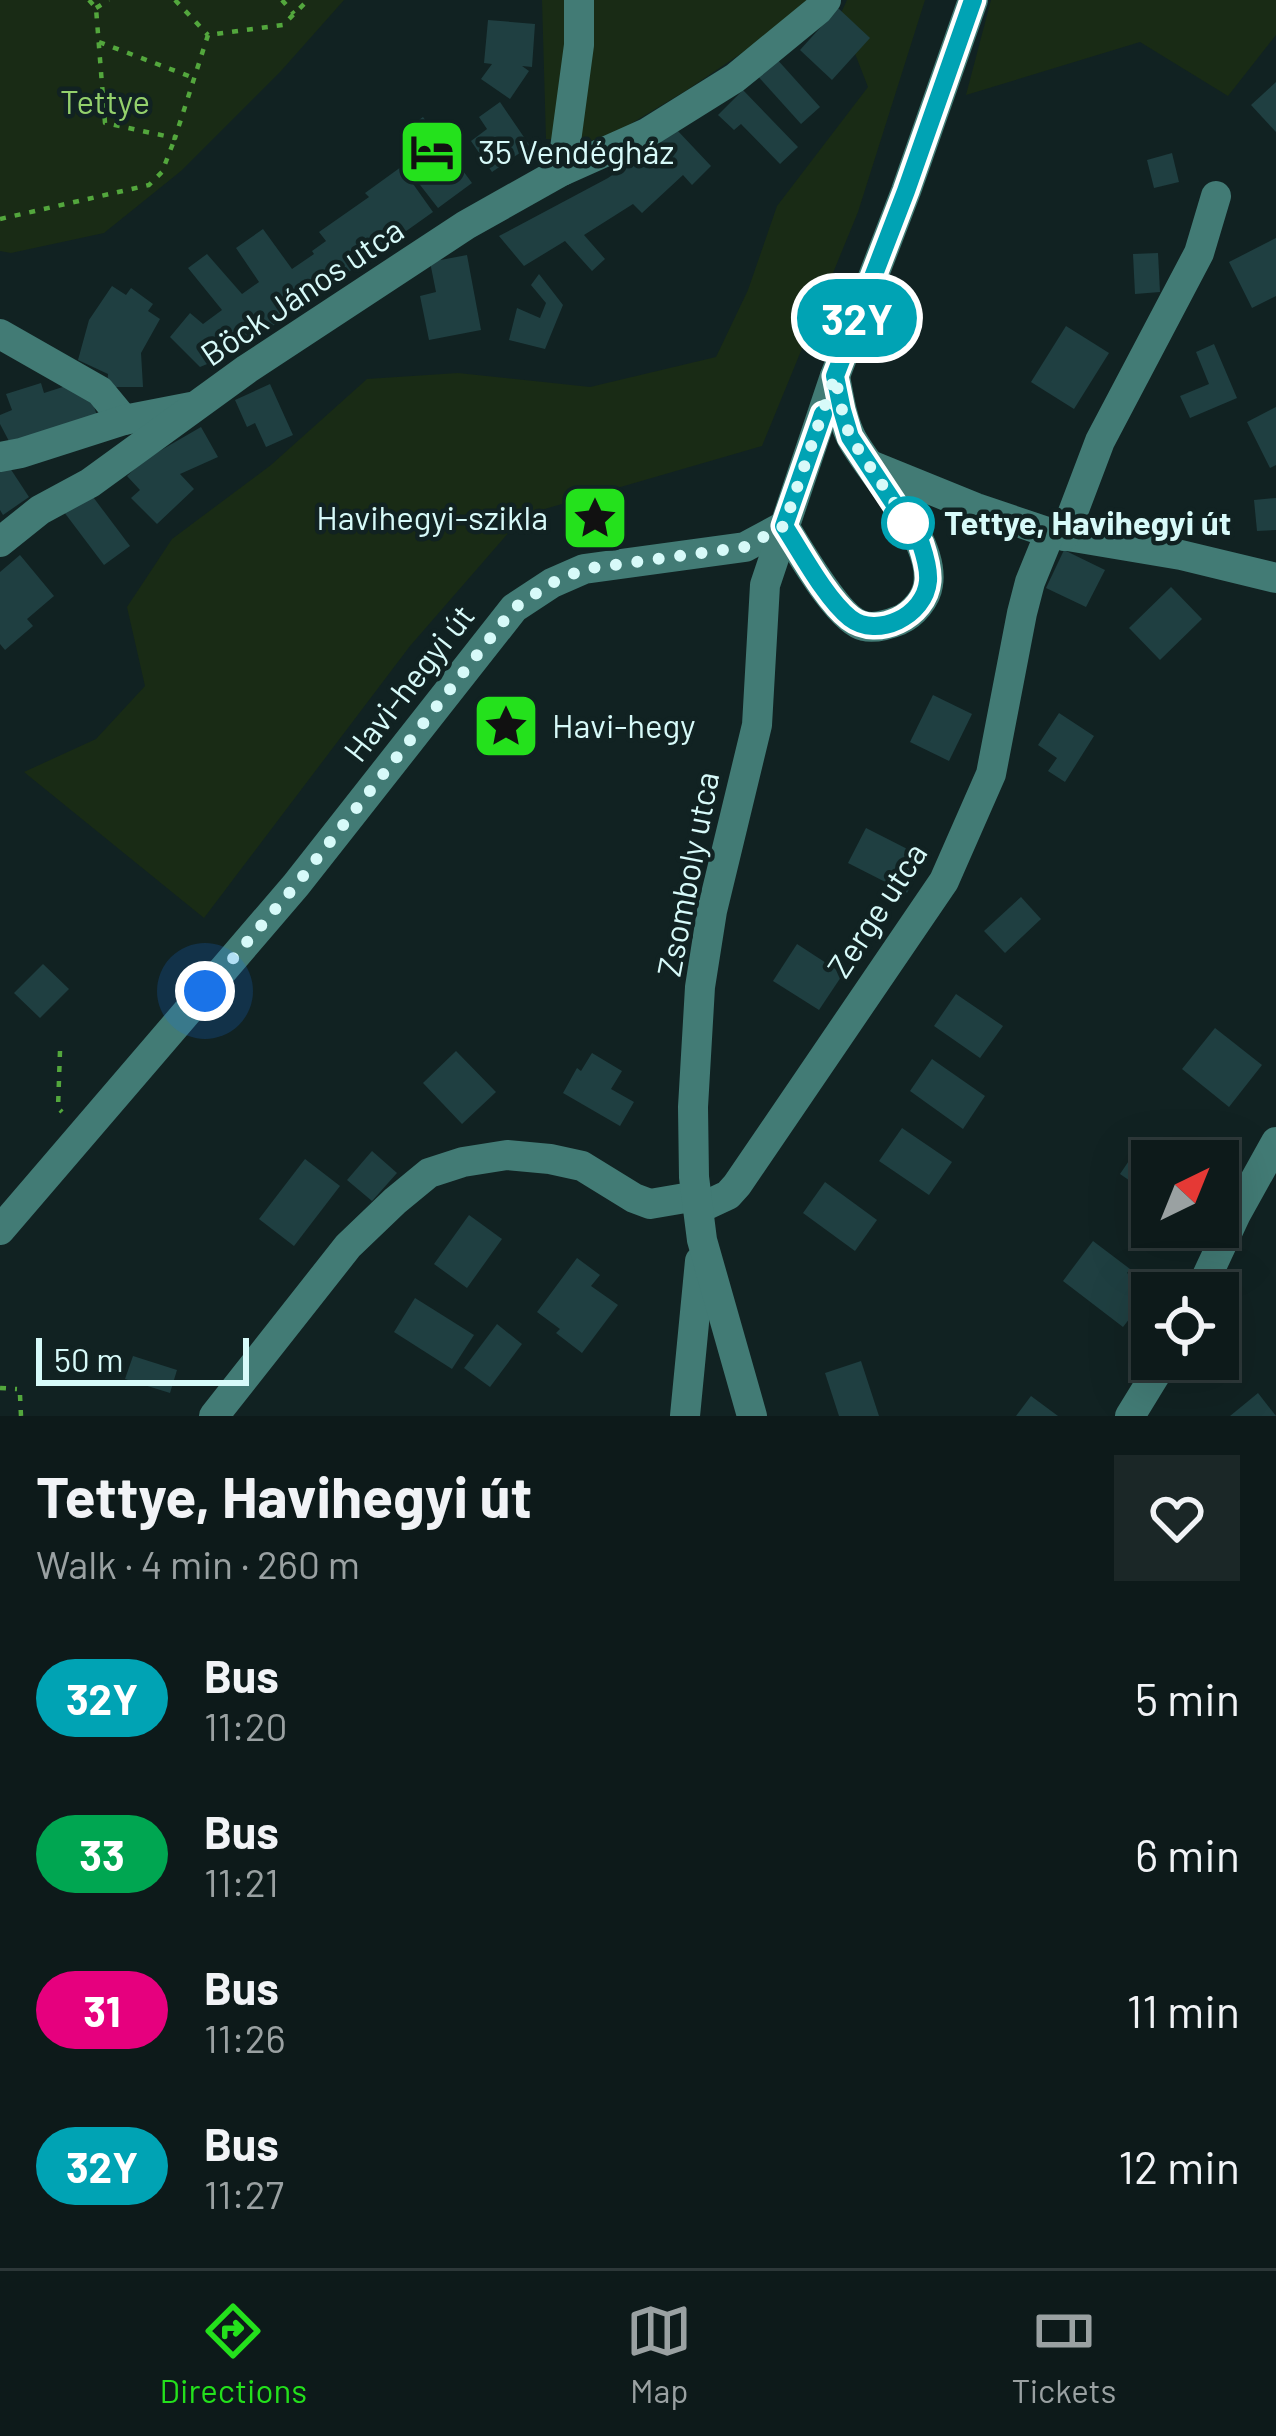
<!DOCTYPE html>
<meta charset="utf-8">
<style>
body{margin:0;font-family:Barlow,sans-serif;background:#1b2727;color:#f1f3f6;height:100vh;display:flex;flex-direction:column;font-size:45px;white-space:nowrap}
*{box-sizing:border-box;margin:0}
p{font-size:39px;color:#9aa1a2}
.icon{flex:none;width:66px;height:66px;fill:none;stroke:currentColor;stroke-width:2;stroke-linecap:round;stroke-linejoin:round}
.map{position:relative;height:1416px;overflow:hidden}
.side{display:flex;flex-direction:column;background:#0d1a1a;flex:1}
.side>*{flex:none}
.badge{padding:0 24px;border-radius:39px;font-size:42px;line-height:78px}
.needle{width:78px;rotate:43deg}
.buttons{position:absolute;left:1131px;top:1140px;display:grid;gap:24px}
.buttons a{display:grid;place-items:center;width:108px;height:108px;border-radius:0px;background:#0d1a1a;box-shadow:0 12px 48px #0002,0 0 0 3px #2d3839;font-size:60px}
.scale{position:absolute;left:36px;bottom:30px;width:213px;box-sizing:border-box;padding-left:12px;border:6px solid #d7faf9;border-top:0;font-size:33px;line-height:42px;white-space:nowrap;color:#d7faf9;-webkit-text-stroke:9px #122;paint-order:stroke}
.you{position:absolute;width:60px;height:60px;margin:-30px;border:9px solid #fff;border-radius:50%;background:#1a73e8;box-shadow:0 0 0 18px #1a73e833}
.map>.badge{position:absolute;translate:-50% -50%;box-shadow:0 0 0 6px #fff}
.round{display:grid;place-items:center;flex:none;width:126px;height:126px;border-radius:0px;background:#1b2727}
.overview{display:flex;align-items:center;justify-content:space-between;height:204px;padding:0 36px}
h1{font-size:57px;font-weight:700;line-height:90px}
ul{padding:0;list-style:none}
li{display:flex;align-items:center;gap:36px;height:156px;padding:0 36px}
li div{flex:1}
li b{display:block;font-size:45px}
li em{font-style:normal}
li .badge{min-width:132px;font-weight:700;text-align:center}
.menu{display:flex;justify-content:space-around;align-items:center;height:168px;border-top:3px solid #2d3839;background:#0d1a1a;font-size:33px;color:#9aa1a2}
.menu a{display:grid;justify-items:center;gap:6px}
.menu .active{color:#24e11c}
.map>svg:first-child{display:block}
</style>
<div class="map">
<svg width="1276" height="1416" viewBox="0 0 1276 1416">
<rect width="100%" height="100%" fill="#122"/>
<g fill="#192b15">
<polygon points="0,0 344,0 281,71 181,171 104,233 11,253 0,251"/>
<polygon points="542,0 810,0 773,32 687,90 622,129 588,142 546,139"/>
<polygon points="847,0 925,0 858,212 762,446 524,515 410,646 204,918 24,772 96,739 145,686 127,607 172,539 271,465 367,379 458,373 590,387 716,357 748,290 777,206 868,87 840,15"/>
<polygon points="991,0 1276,0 1276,35 1228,96 1140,42 966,95"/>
</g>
<g fill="#1f3f41">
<polygon points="838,8 870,38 832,80 800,50"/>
<polygon points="488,20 535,24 532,67 522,66 529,71 510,99 481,79 492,64 484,63"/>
<polygon points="775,57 820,107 801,124 756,74"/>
<polygon points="1276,82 1276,132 1251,105"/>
<polygon points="743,90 798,147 780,164 741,124 734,130 718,115"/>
<polygon points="500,102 530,146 492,172 471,141 487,129 479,117"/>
<polygon points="423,117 472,183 438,208 417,181 430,172 401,133"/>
<polygon points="677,130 711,166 692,185 683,175 642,213 633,204 584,235 605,259 592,271 565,241 524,266 499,236 608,178"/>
<polygon points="1172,153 1179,182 1154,188 1147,160"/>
<polygon points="401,167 433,212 236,352 200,367 170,337 190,313 203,324 222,310 188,268 207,254 242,294 259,282 236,248 263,229 292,269 314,254 312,251 326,241 319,232 369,197 365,193"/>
<polygon points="1276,238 1276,296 1252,308 1229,262"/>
<polygon points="1158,253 1160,292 1135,294 1133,254"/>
<polygon points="467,255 481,330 429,340 420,296 436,292 430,262"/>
<polygon points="539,274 563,305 545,349 509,340 517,308 540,318 546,303 531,285"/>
<polygon points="112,286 126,295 131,288 153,304 148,311 160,319 141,353 143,387 107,387 108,374 78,360 89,320"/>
<polygon points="1066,326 1109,353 1074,409 1031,382"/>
<polygon points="1214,344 1237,398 1190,418 1180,396 1209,384 1196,352"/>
<polygon points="41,383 44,393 69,385 90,393 97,416 11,445 0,424 0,415 12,410 6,394"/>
<polygon points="270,384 293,435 266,447 255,423 247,427 235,400"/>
<polygon points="1276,407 1276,465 1270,468 1247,422"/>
<polygon points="201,427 218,457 180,474 194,489 157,524 131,498 140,490 127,476 144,460"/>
<polygon points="6,462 29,497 3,515 0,510 0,466"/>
<polygon points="87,489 130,546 104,565 61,508"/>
<polygon points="1276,498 1276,530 1257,531 1254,500"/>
<polygon points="1064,550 1105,570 1086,607 1046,588"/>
<polygon points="20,555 54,596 27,619 33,626 5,650 0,644 0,572"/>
<polygon points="1171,587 1202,619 1160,660 1129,628"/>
<polygon points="933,695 972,714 949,761 910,742"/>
<polygon points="1059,713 1094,736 1065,782 1048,771 1057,758 1038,745"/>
<polygon points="866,828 925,858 907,893 848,863"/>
<polygon points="1021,897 1041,919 1005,953 984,931"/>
<polygon points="797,944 843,974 819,1010 773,981"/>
<polygon points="43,964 69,989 40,1018 14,993"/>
<polygon points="956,994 1003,1026 980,1058 934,1026"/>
<polygon points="1215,1028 1262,1065 1229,1107 1182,1069"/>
<polygon points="456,1051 496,1092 462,1124 423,1083"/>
<polygon points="592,1053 622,1071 611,1089 634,1102 620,1126 563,1093 577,1068 581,1071"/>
<polygon points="932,1059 985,1096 963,1129 910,1091"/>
<polygon points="902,1128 952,1162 929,1195 879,1161"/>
<polygon points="1141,1143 1168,1161 1152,1161 1152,1196 1120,1174"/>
<polygon points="372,1151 397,1173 372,1201 347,1180"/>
<polygon points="305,1159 340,1186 294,1246 259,1219"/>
<polygon points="825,1182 877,1220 855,1251 803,1213"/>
<polygon points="469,1215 502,1239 467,1288 434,1264"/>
<polygon points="1093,1241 1130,1269 1127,1273 1151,1291 1123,1327 1063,1281"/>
<polygon points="577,1258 600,1275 591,1286 618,1305 582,1353 556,1333 560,1329 537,1312"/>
<polygon points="415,1298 474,1335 452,1369 394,1332"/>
<polygon points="497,1324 522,1344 490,1387 464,1368"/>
<polygon points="133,1356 177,1370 170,1393 125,1379"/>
<polygon points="861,1361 879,1416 839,1416 825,1373"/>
<polygon points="1258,1393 1276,1416 1230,1416"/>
<polygon points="1031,1396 1058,1416 1016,1416"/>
</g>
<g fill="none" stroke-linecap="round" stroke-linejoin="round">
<g stroke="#53a73d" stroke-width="4.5" stroke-dasharray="6 9" stroke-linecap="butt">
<polyline points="89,0 96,8 105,123 175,138 208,35 283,25 308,0"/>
<polyline points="175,0 208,35"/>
<polyline points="282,0 294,14"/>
<polyline points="96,8 109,0"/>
<polyline points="99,42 194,78"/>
<polyline points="0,219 149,185 162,172 175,138"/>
<polyline points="60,1051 58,1108 62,1112"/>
<polyline points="0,1388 17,1389"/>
<polyline points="20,1395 21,1416"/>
</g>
<g stroke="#427b75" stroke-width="30">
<polyline points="562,171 579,45 579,0"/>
<polyline points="0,334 100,391 124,420"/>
<polyline points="0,457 21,453 124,420 191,407"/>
<polyline points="870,465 976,508 1050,533 1181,555 1276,578"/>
<path d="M 784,526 C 798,548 839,621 864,626 C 876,629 890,624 900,620 C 913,614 926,599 928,585 C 936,539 873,477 852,439 C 842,420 839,397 835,376"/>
<polyline points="1064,536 1100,441 1199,253 1216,196"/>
<polyline points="0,542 40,510 90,483 247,369 466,225 562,171 647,133 735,78 818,10 826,0"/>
<polyline points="698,1209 728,1195 737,1185 944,881 991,774 1022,613 1030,582 1050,533"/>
<polyline points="0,1230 296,885 514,608 552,583 584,569 745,547 784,526"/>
<polyline points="1199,1293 1236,1214 1276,1142"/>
<polyline points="214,1416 348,1246 395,1201 429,1173 463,1162 507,1155 550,1159 582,1166 634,1198 650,1204 697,1196"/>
<polyline points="685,1416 700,1261"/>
<polyline points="752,1416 702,1240 694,1177 693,1107 700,987 712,911 757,725 765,585 835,376 906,191 973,0"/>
<polyline points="1130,1416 1165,1359"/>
</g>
</g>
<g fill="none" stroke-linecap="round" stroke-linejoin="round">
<g stroke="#fff" stroke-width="27">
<path id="line" d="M 823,414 L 784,526 C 801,552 826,599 850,618 C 877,639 925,616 928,581 C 929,569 925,556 921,544 L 850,437 L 842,410 L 835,376 L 906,191 L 973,0"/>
</g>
<use href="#line" stroke="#00a3b4" stroke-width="18"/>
<polyline stroke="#d7faf9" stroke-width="12" stroke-dasharray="0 21.6" points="205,991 296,885 514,608 552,583 584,569 745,547 784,526 835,376 842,410 850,437 908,523"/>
</g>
<defs>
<g id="hotel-square" transform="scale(3.45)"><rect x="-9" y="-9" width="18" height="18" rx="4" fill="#24e11c" stroke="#122"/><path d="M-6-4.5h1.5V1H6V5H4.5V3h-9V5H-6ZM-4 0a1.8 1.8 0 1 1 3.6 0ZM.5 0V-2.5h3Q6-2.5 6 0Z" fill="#111"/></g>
<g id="sight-square" transform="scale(3.45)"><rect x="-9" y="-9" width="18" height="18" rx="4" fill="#24e11c" stroke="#122"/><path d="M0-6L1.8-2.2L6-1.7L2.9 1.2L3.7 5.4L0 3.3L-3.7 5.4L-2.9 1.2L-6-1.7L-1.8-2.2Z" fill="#111"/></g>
</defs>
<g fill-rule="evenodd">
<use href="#hotel-square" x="432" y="152"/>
<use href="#sight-square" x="595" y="518"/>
<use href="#sight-square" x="506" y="726"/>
</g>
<circle fill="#fff" stroke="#00a3b4" stroke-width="6" cx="908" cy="523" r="24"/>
<g text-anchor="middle" stroke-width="9" stroke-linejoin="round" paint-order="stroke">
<g font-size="33" fill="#94d16c" stroke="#122">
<text x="105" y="114">Tettye</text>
</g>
<g font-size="33" fill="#d7faf9" stroke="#122" text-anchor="start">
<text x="478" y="164">35 Vendégház</text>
<text x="548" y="530" text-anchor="end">Havihegyi-szikla</text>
<text x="552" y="738">Havi-hegy</text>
</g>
<g font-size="33" fill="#d7faf9" stroke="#122">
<text transform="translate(302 292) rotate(-34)" y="12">Böck János utca</text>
<text transform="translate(409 683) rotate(-52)" y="12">Havi-hegyi út</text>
<text transform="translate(688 874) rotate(-79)" y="12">Zsomboly utca</text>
<text transform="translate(877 910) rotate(-57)" y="12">Zerge utca</text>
</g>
<g font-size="33" font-weight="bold" fill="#d7faf9" stroke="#122" text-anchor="start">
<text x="944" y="535">Tettye, Havihegyi út</text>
</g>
</g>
</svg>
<div class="buttons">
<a><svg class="needle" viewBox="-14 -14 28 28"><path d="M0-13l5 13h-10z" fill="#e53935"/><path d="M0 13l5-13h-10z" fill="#9aa1a2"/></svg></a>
<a><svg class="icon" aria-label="locate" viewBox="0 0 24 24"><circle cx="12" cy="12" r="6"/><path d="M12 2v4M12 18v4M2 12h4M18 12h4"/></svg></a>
</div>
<div class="scale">50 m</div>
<div class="you" style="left:205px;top:991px"></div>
<b class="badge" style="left:857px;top:318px;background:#00a3b4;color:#fff">32Y</b>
</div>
<section class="side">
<div class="overview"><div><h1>Tettye, Havihegyi út</h1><p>Walk · 4 min · 260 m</p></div><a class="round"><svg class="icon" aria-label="heart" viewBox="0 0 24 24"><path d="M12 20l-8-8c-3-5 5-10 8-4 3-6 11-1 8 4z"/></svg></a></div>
<ul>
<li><span class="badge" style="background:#00a3b4;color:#fff">32Y</span><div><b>Bus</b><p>11:20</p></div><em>5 min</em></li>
<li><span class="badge" style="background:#00a651;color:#fff">33</span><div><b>Bus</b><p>11:21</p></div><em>6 min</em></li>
<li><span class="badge" style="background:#e6007e;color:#fff">31</span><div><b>Bus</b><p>11:26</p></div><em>11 min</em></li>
<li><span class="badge" style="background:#00a3b4;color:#fff">32Y</span><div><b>Bus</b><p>11:27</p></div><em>12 min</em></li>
</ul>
</section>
<nav class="menu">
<a class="active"><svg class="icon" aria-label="directions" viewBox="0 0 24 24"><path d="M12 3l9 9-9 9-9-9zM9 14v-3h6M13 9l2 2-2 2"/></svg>Directions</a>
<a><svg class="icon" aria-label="map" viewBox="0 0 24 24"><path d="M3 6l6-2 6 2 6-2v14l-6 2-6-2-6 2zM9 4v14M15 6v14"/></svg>Map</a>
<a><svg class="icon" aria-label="tickets" viewBox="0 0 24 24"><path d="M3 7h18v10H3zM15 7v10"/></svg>Tickets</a>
</nav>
